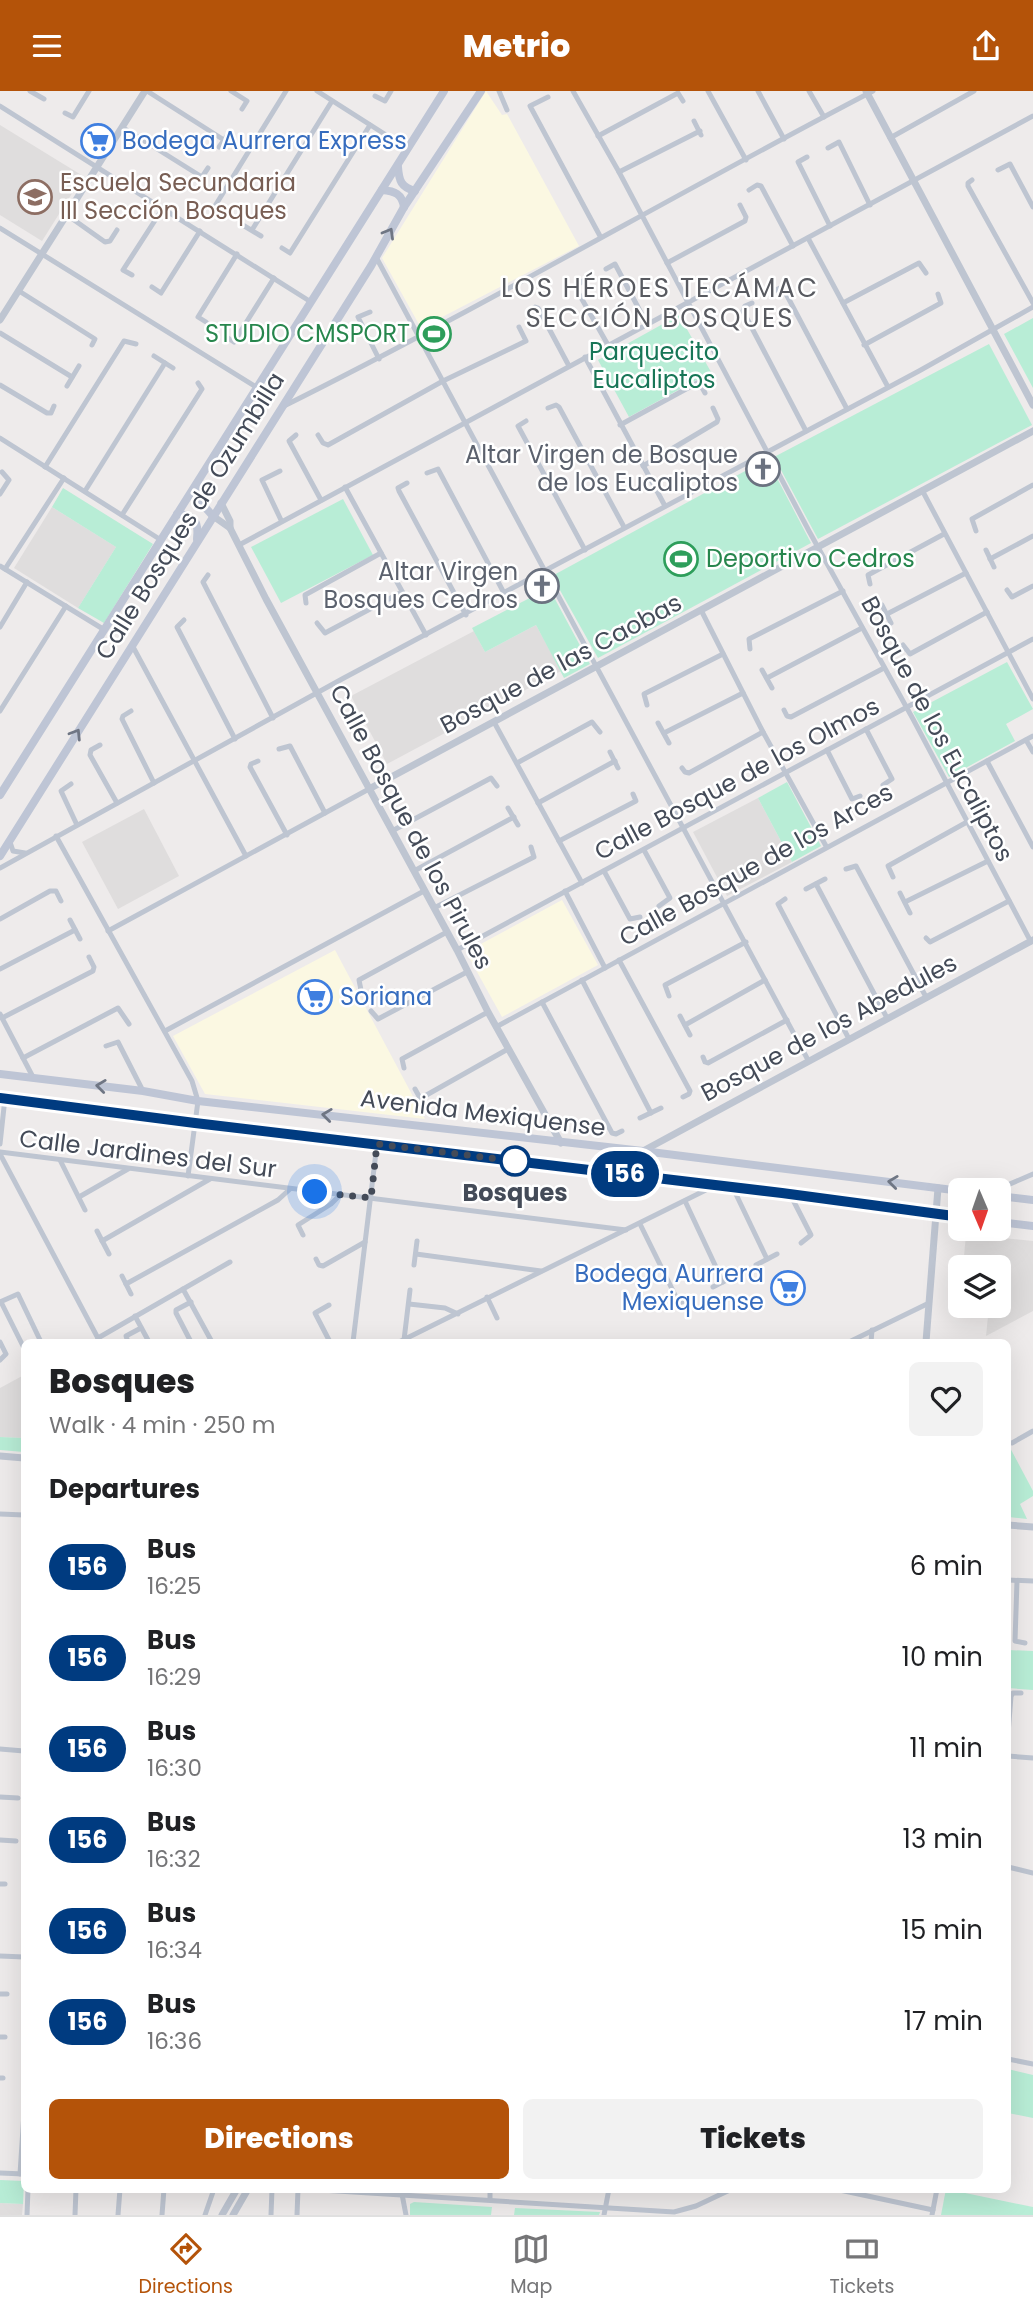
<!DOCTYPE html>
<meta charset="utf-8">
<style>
body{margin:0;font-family:Poppins,sans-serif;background:#f2f2f2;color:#202124;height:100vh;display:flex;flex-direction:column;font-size:26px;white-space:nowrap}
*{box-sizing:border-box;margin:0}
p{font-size:23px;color:#757577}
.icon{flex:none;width:38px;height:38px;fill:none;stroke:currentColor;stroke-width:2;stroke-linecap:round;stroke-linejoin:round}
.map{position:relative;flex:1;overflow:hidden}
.panel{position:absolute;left:21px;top:1248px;width:990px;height:854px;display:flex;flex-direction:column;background:#fff;border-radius:10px;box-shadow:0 7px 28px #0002}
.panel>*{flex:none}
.badge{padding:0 14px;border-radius:23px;font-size:24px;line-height:46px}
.needle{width:46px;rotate:178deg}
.fabs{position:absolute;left:948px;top:1087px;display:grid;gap:14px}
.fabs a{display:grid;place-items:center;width:63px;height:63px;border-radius:10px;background:#fff;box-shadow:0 7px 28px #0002;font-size:35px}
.you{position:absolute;width:35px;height:35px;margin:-18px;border:5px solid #fff;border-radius:50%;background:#1a73e8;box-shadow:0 0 0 10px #1a73e833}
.map>.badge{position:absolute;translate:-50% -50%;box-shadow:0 0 0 4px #fff}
h2{padding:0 28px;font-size:26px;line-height:63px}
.round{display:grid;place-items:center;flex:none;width:74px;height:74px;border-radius:10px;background:#f2f2f2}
.head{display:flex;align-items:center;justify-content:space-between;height:119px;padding:0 28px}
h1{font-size:33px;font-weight:800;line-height:52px}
.button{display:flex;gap:14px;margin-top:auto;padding:14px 28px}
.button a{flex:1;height:80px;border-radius:10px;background:#b45309;color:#fff;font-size:28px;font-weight:800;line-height:80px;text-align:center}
.button a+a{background:#f2f2f2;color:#202124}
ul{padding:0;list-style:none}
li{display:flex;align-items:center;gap:21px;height:91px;padding:0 28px}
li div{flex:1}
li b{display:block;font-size:26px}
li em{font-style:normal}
li .badge{min-width:77px;font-weight:700;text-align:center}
header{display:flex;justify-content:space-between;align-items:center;height:91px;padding:0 28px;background:#b45309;color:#fff;font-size:32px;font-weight:800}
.tab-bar{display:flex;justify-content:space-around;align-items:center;height:98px;border-top:2px solid #e0e0e0;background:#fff;font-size:19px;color:#757577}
.tab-bar a{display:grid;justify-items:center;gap:4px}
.tab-bar .selected{color:#b45309}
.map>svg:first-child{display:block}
</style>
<header><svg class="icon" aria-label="menu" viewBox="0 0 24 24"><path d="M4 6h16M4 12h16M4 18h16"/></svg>Metrio<svg class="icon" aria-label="share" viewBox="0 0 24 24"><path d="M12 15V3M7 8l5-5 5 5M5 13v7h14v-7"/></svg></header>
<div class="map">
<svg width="1033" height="2124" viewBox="0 0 1033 2124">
<rect width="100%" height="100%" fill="#eeebeb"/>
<g fill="#fbf8e2">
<polygon points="486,0 502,24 507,23 579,155 421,237 382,167"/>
<polygon points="562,809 598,874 502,926 466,861"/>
<polygon points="335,859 425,1028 205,1003 173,945"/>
</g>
<g fill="#dfdddd">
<polygon points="0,34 83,85 42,150 0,124"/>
<polygon points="52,416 116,456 78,517 14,477"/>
<polygon points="536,534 561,580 387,673 351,605 474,540 485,561"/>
<polygon points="758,707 792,771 727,805 693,741"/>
<polygon points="144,718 179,785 118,818 82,751"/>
<polygon points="966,1143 1033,1150 1033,1220 986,1245 989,1215 999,1214 999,1176 963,1176"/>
<polygon points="24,1284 24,1347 0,1346 0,1297"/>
<polygon points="0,2112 23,2113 22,2124 0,2124"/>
</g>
<g fill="#b8edd6">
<polygon points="679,224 711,281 629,326 598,269"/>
<polygon points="1033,227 1033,297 1004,243"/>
<polygon points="989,253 1032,334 818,448 774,366"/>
<polygon points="767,368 811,452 598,567 552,485"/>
<polygon points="63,397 153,453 104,532 78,517 116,456 52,416"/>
<polygon points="343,408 373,464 281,512 251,456"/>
<polygon points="549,497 590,573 564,587 536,534 485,561 472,537"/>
<polygon points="1007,571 1033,618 1006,633 1015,650 949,686 913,621"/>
<polygon points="787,691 821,755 792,771 758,707"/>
<polygon points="0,1346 24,1347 24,1361 0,1359"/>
<polygon points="1008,1353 1033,1400 1033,1405 1020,1413 1027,1428 1008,1426"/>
<polygon points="1008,1559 1033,1560 1033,1599 1008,1597"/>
<polygon points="1008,1978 1033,1984 1033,2027 1008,2022"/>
<polygon points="0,2089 24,2090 23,2113 0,2112"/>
<polygon points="946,2098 1033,2116 1033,2124 941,2124"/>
<polygon points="414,2111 492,2116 491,2124 410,2124 410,2113"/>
<polygon points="515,2117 600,2121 599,2124 514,2124"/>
</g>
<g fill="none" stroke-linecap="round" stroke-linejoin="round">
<g stroke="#bec5d1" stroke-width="5">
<polyline points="30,0 44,8"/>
<polyline points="147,0 224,49"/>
<polyline points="231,0 247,10 242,18"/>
<polyline points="317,0 408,58"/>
<polyline points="499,0 507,19"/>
<polyline points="573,0 619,81 809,440 913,628 1031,851"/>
<polyline points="708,0 746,69"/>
<polyline points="758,0 784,48"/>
<polyline points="809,0 824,26"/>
<polyline points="375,5 385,10 391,0"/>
<polyline points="548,6 530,15 600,145"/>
<polyline points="0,15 311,211"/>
<polyline points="65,22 73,26 89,0"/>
<polyline points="694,30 701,44"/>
<polyline points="122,36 202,86 208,77"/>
<polyline points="598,45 678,2 683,10"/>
<polyline points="890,47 974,0"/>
<polyline points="219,56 230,41"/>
<polyline points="828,57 839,51 870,114"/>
<polyline points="807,66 798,71 830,135"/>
<polyline points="998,79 1010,73 1033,116"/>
<polyline points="619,81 700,40"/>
<polyline points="972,89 968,92 968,95 1033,212"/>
<polyline points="749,99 757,94 761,95 793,155"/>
<polyline points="224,121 215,115 286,0"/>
<polyline points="67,124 105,151 110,150 117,139"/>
<polyline points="241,133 261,145"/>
<polyline points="0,137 256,296"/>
<polyline points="252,139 332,10"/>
<polyline points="808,147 888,296"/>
<polyline points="282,157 290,162 370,34"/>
<polyline points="376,166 808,969"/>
<polyline points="667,172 745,130 746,126 740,114"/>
<polyline points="606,178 615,173 647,233"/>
<polyline points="132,184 123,179 163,117"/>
<polyline points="584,189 575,196 608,254"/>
<polyline points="152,196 161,202 200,140"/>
<polyline points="19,200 95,248 92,254"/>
<polyline points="768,203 780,197 784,199 847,318"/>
<polyline points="752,212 745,215 743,220 806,340"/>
<polyline points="843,212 919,172 926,182"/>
<polyline points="529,220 535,216 538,217 569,275"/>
<polyline points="370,221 358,226 379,268"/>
<polyline points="206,231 198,226 237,163"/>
<polyline points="0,242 72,286"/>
<polyline points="225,245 234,251 274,187"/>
<polyline points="864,254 941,212 938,203"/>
<polyline points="154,265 173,277"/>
<polyline points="585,266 665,415"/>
<polyline points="0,294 47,322 51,322 54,315"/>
<polyline points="67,295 79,275"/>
<path d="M 284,315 C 483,216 675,103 873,0"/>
<polyline points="548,317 556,314 559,316 624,436"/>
<polyline points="526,330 518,335 585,459"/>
<polyline points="620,334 699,291 705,302"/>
<polyline points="296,344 289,350 321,409"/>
<polyline points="318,344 323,352 328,354 443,290 526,250 519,236"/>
<polyline points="0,347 161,449"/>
<polyline points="643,375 717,331 718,328 713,317"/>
<polyline points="45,376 124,250 136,253"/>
<polyline points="280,380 262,389 281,429"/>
<polyline points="427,382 438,378 439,380 504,502"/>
<polyline points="407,392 398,397 399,400 466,524"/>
<polyline points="345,396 426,544"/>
<polyline points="922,399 1033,608"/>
<polyline points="85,400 165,272"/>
<polyline points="0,403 9,389 2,381"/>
<polyline points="122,424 202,298 198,292"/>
<polyline points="976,440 972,428 1033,394"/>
<polyline points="239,454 1033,25"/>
<polyline points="986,459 994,476"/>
<polyline points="990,468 1033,445"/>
<polyline points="0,475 103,538"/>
<polyline points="5,478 64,387"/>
<polyline points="208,484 203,491 273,627"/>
<polyline points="870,493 868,484 944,443"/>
<polyline points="1007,499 1012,506 1033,495"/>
<polyline points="306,512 305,504 381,462"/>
<polyline points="882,514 891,532"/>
<polyline points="701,519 763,641 826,755"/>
<polyline points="887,523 966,482"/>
<polyline points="184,529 177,536 235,648"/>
<polyline points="317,532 325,542 402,501"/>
<polyline points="0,536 27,491"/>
<polyline points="132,554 246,765"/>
<polyline points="903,554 910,563 987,521"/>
<polyline points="750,558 749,548 843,500"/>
<polyline points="762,579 772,597"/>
<polyline points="767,587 862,537"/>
<polyline points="647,614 644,603 723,563"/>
<polyline points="784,619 787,625 791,626 884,577"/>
<polyline points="0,620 66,515"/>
<polyline points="131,620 123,625 122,628 154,692"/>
<polyline points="494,631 582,792"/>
<polyline points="658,632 669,652"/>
<polyline points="866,638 892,688 883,694"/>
<polyline points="664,642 743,602"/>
<polyline points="1026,649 1033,661"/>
<polyline points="100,654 91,659 90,664 117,712"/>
<polyline points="279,658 290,655 325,722"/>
<polyline points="827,659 852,708 860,705"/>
<polyline points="610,661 618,677"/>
<polyline points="258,670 251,673 250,676 287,744"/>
<polyline points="987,670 1033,756"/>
<polyline points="517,672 592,631 600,641"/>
<polyline points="682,677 685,681 689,682 763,641"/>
<polyline points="71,693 61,700 77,734"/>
<polyline points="538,712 615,670"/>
<polyline points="508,717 518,734"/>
<polyline points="392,740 491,687 497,695"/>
<polyline points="56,745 192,990 198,1010 188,1085"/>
<polyline points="559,750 636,710 633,703"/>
<polyline points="10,751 13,760 25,762"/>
<polyline points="644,759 670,807 659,815"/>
<polyline points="0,777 342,588 919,280 1033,216"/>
<polyline points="846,778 856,775 926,906"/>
<polyline points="414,780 514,726"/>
<polyline points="604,780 630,828 640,826"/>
<polyline points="893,786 888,775 967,731"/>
<polyline points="816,793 887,927"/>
<polyline points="806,798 825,788"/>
<polyline points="565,800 605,877"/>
<polyline points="900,802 910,822"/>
<polyline points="785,808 778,813 779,815 849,948"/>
<polyline points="905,811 988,770"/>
<polyline points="434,817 534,766 531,756"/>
<polyline points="0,828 50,800 56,800 61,810"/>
<polyline points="70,829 80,848"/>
<polyline points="108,840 369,698"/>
<polyline points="926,847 930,851 1009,810"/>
<polyline points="457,859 1033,548"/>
<polyline points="619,869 690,1000 689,1003 683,1006"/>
<polyline points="0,878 75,839"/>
<polyline points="582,889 651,1022"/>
<polyline points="361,899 359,889 447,841"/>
<polyline points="669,905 665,894 746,851"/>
<polyline points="542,911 612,1042 616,1043 622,1040"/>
<polyline points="371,920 378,928 467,881"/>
<polyline points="0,923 34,988"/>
<polyline points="680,925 690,944"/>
<polyline points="2,927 93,880 94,876 89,866"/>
<polyline points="685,934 765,889"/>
<polyline points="496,936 1033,645"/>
<polyline points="165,940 424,800"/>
<polyline points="106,955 118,951 143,1000"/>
<polyline points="703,966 705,971 708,972 787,929"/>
<polyline points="23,967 118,917 129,933"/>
<polyline points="404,977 402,968 488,921"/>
<polyline points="415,998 420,1007 423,1006 508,958"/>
<polyline points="640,1027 661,1017"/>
<polyline points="0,1053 5,1007"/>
<polyline points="0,1061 626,1139"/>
<polyline points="0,1063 100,1251"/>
<polyline points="60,1069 85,1119"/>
<polyline points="733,1097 767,1168"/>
<polyline points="996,1099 1033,1083"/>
<polyline points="790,1103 811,1144 801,1152"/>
<polyline points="79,1106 128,1078"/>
<polyline points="685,1110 723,1191"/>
<polyline points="640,1133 679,1212 688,1209"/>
<polyline points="97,1140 109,1163"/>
<polyline points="303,1144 298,1134 331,1113 341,1103"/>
<polyline points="102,1150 210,1088"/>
<polyline points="416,1163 541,1180"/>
<polyline points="316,1168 319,1174 323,1175 365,1151"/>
<polyline points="414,1174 417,1150"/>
<polyline points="756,1174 777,1163"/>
<polyline points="122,1185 131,1203"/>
<polyline points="126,1193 278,1109 290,1098"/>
<polyline points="713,1196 734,1185"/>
<polyline points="183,1198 212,1251"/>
<polyline points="487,1206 497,1227"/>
<polyline points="0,1211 18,1203 41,1251"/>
<polyline points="1,1211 24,1257"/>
<polyline points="191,1211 176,1219 176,1222 191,1251"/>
<polyline points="409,1213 445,1217 458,1223"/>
<polyline points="329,1214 315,1222 330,1251"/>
<polyline points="135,1225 149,1251"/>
<polyline points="98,1247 230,1171"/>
<polyline points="404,1249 410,1199"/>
<polyline points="0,1251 6,1263 0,1269"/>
<polyline points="128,1251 126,1245 141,1237"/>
<polyline points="353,1251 377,1053"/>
<polyline points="399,1251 716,1094"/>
<polyline points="849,1251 929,1212"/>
<polyline points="871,1251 872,1239"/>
<polyline points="1012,1352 1033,1340"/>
<polyline points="0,1423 24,1424"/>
<polyline points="1008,1489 1033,1490"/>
<polyline points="1017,1490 1015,1550 1025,1552"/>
<polyline points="1008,1643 1011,1605 1013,1602 1021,1602"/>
<polyline points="0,1658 24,1660"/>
<polyline points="1008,1665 1033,1667"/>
<polyline points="0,1706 18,1707"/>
<polyline points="0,1749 16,1750"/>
<polyline points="1008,1776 1033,1782"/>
<polyline points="0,1793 5,1793"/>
<polyline points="0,1865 24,1866"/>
<polyline points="0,1903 7,1903"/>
<polyline points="0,1946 5,1946"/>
<polyline points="1008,1968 1033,1973"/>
<polyline points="0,1987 3,1987"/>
<polyline points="0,2082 24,2083"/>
<polyline points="20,2083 24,2022"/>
<polyline points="305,2098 674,2121 696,2115 732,2098"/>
<polyline points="401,2098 406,2124"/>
<polyline points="835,2098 933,2119"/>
<polyline points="490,2109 490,2098"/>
<polyline points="27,2124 28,2098"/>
<polyline points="75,2124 76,2098"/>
<polyline points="118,2124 120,2098"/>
<polyline points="162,2124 164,2098"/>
<polyline points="205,2124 214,2098"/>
<polyline points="271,2124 272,2098"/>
<polyline points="297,2124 298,2098"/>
<polyline points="604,2124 609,2098"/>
<polyline points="932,2124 937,2098"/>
</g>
<g stroke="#bec5d1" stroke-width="7">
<polyline points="866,0 1033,314"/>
<polyline points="0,229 145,0"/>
<polyline points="221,412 230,430 230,437 266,508 457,859 488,921 561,1052"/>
<polyline points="213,425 230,437"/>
<polyline points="369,698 1033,340"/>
<polyline points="643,1060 1033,849"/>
<polyline points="926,1251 938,1097"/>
<polyline points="0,1365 24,1367"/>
<polyline points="1008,1434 1033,1436"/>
<polyline points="222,2124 237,2098"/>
<polyline points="233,2124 248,2098"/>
</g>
<g stroke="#bec5d5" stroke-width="8">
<path d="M 398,76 C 399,90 401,96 415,100"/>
<path d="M 382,99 C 395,100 402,103 404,116"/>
<polyline points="198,392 203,414 213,425"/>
<path d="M 177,423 C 195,424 199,431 197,448"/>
<polyline points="0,704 444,0"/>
<polyline points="0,765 371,175 404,116 481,0"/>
<polyline points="0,983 143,1000 198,1010 643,1060 961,1100"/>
<polyline points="0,1007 790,1103 961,1126"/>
<polyline points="999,1105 1033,1109"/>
<polyline points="999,1131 1033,1135"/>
</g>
</g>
<defs><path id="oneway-chevron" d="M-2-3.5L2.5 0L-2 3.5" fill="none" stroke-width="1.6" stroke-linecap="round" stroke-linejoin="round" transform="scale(1.75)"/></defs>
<g stroke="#6f7684">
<use href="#oneway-chevron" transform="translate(389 142) rotate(-60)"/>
<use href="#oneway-chevron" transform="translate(76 643) rotate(-58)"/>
<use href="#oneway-chevron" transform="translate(101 995) rotate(-173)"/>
<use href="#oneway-chevron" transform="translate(327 1024) rotate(-173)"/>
<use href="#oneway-chevron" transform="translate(893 1091) rotate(-173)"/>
</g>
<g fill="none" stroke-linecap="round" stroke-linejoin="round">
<g stroke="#fff" stroke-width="16">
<polyline id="line" points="0,1007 195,1032 782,1102 961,1126"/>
</g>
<use href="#line" stroke="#003b80" stroke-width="10"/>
<polyline stroke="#444b58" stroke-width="7" stroke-dasharray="0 12.6" points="315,1101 371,1107 377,1053 515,1070"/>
</g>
<defs>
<g id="supermarket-ring" transform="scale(1.75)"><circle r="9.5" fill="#fff" stroke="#3f7fe0" stroke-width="1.5"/><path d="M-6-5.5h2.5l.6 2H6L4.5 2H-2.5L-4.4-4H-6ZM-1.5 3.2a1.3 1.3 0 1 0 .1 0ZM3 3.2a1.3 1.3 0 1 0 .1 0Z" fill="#3f7fe0"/></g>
<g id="school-ring" transform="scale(1.75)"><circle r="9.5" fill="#fff" stroke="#8d6e63" stroke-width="1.5"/><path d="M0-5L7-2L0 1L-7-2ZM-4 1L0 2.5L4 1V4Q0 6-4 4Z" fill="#8d6e63"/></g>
<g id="stadium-ring" transform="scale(1.75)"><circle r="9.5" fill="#fff" stroke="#2e9e5b" stroke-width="1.5"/><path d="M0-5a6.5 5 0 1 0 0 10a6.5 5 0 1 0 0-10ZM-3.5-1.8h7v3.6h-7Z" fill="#2e9e5b"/></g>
<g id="church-ring" transform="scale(1.75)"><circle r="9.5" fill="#fff" stroke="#6b7280" stroke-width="1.5"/><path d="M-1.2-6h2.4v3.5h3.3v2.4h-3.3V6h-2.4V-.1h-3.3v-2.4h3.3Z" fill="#6b7280"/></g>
</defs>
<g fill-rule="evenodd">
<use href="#supermarket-ring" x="98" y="50"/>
<use href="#school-ring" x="35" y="106"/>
<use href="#stadium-ring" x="434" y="243"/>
<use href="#church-ring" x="763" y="378"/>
<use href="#stadium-ring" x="681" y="468"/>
<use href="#church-ring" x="542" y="495"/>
<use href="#supermarket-ring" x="315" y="906"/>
<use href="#supermarket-ring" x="788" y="1197"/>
</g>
<circle fill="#fff" stroke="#003b80" stroke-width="3.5" cx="515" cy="1070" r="14"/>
<g text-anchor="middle" stroke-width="5" stroke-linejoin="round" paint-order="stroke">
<g font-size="24" fill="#366cbe" stroke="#fff" text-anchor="start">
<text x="122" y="58">Bodega Aurrera Express</text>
<text x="340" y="914">Soriana</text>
<text x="764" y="1191" text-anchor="end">Bodega Aurrera<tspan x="764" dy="28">Mexiquense</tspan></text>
</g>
<g font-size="24" fill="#785e54" stroke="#fff" text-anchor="start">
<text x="60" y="100">Escuela Secundaria<tspan x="60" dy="28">III Sección Bosques</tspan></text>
</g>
<g font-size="24" fill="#27864d" stroke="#fff" text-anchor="end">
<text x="410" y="251">STUDIO CMSPORT</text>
<text x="706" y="476" text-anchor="start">Deportivo Cedros</text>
</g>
<g font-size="24" fill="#187657" stroke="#fff">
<text x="654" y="269">Parquecito<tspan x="654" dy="28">Eucaliptos</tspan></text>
</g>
<g font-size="24" fill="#5b616d" stroke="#fff" text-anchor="end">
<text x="738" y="372">Altar Virgen de Bosque<tspan x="738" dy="28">de los Eucaliptos</tspan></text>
<text x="518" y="489">Altar Virgen<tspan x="518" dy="28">Bosques Cedros</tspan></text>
</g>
<g font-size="24" fill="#444b58" stroke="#fff">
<text transform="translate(190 425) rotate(-58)" y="8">Calle Bosques de Ozumbilla</text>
<text transform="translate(561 573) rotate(-28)" y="8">Bosque de las Caobas</text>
<text transform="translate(937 638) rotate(62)" y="8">Bosque de los Eucaliptos</text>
<text transform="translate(737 688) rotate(-28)" y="8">Calle Bosque de los Olmos</text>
<text transform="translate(411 736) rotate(62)" y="8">Calle Bosque de los Pirules</text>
<text transform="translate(756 774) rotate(-29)" y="8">Calle Bosque de los Arces</text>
<text transform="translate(829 937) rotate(-28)" y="8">Bosque de los Abedules</text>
<text transform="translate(483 1022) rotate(7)" y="8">Avenida Mexiquense</text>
<text transform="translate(148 1063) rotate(7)" y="8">Calle Jardines del Sur</text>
</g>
<g font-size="24" font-weight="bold" fill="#444b58" stroke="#fff">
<text x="515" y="1110">Bosques</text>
</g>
<g font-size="26" letter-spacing="2" fill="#585a60" stroke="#fff">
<text x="660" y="206">LOS HÉROES TECÁMAC<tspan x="660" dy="30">SECCIÓN BOSQUES</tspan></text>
</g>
</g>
</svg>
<div class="fabs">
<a><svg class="needle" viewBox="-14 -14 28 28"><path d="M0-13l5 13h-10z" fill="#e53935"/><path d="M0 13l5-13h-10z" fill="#757577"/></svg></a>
<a><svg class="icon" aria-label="layers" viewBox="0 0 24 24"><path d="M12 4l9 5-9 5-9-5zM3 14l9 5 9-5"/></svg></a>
</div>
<div class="you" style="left:315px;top:1101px"></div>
<b class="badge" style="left:625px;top:1083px;background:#003b80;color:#fff">156</b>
<section class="panel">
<div class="head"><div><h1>Bosques</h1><p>Walk · 4 min · 250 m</p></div><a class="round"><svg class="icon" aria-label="heart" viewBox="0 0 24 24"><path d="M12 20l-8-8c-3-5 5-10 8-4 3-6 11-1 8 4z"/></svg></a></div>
<h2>Departures</h2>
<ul>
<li><span class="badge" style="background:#003b80;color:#fff">156</span><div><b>Bus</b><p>16:25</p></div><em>6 min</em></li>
<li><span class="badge" style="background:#003b80;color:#fff">156</span><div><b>Bus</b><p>16:29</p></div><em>10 min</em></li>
<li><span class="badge" style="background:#003b80;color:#fff">156</span><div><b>Bus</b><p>16:30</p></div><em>11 min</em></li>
<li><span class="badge" style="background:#003b80;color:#fff">156</span><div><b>Bus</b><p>16:32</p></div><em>13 min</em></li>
<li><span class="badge" style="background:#003b80;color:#fff">156</span><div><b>Bus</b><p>16:34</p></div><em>15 min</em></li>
<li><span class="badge" style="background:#003b80;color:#fff">156</span><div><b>Bus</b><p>16:36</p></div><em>17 min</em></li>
</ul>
<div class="button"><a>Directions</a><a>Tickets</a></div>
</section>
</div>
<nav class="tab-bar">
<a class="selected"><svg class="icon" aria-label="directions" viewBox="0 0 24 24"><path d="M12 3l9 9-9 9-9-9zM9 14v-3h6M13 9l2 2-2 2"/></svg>Directions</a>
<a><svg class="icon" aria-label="map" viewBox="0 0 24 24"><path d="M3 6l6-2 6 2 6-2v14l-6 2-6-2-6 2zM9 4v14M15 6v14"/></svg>Map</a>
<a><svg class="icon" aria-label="tickets" viewBox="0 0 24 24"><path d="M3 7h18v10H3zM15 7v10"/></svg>Tickets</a>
</nav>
